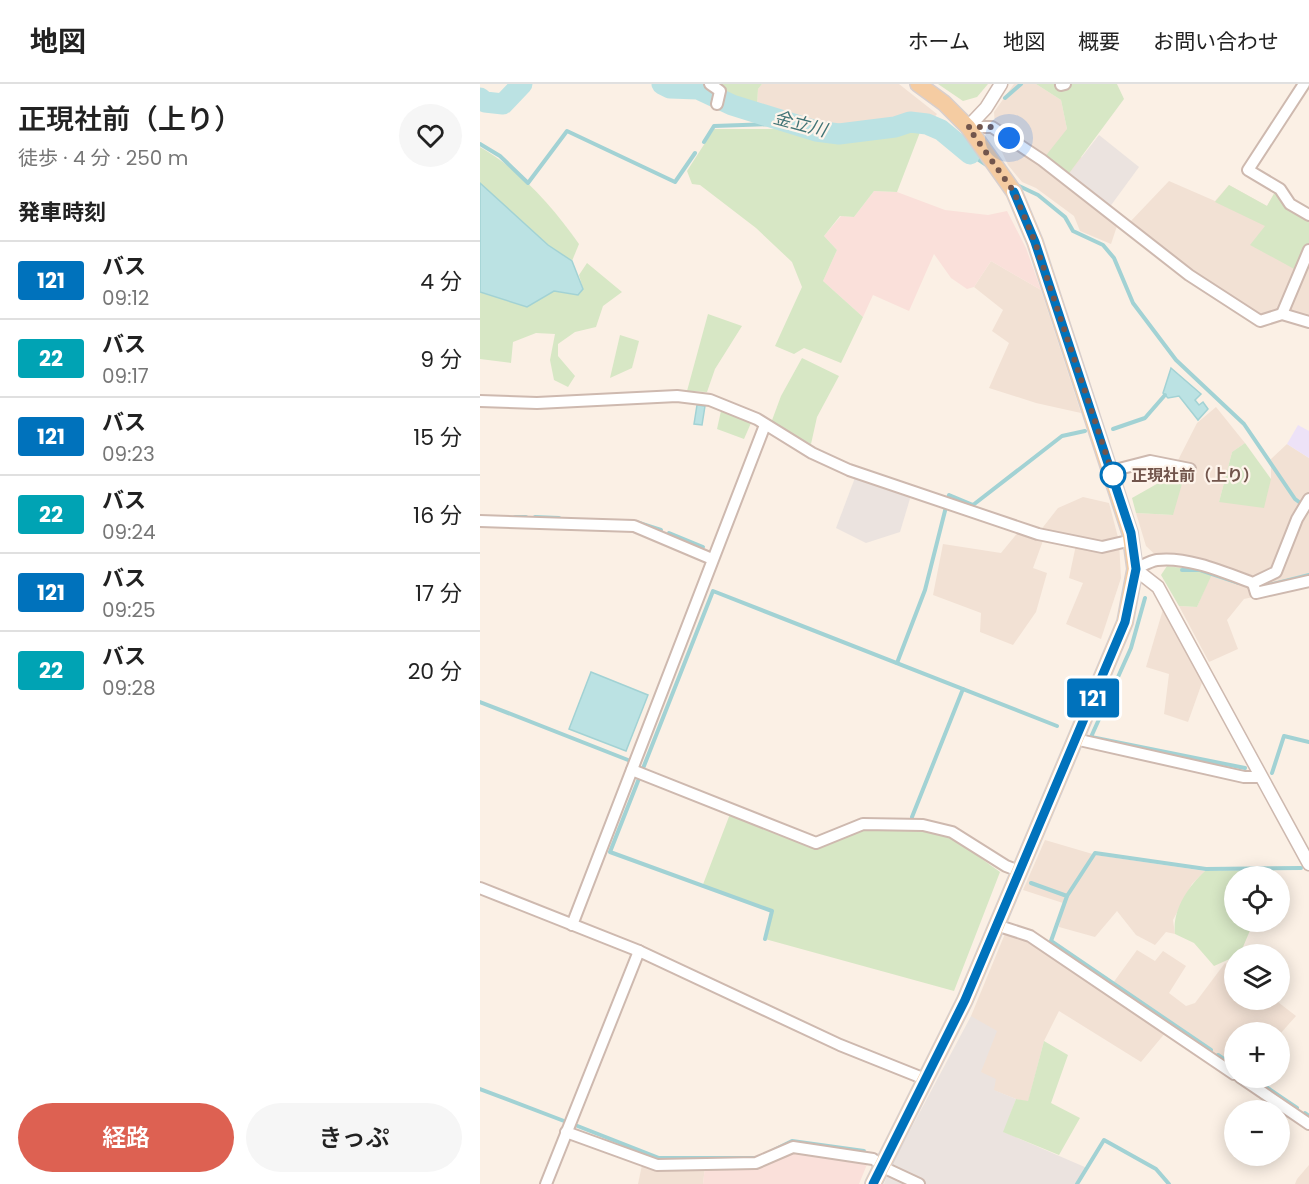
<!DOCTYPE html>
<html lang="ja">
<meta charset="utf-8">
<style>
body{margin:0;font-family:Poppins,"Noto Sans JP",sans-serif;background:#f6f6f6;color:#222;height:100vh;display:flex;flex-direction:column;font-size:22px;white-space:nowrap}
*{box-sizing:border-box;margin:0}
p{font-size:20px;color:#767676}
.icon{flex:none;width:33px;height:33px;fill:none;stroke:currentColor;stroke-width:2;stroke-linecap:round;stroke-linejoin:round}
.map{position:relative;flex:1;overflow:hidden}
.sheet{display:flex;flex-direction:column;background:#fff;width:480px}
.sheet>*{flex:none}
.badge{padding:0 12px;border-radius:4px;font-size:21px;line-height:39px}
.fabs{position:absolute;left:744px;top:782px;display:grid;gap:12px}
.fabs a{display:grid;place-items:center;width:66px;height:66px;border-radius:50%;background:#fff;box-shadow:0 3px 15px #0003;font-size:30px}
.you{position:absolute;width:30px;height:30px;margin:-15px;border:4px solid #fff;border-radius:50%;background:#1a73e8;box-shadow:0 0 0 9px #1a73e833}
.map>.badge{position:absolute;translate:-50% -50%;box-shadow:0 0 0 3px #fff}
h2{padding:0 18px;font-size:22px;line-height:54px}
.round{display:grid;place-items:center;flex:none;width:63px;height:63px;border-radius:32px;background:#f6f6f6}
.summary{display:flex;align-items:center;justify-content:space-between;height:102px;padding:0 18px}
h1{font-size:28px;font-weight:600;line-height:45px}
.button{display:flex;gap:12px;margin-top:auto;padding:12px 18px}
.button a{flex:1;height:69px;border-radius:36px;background:#dd6152;color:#fff;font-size:24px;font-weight:600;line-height:69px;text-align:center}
.button a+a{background:#f6f6f6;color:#222}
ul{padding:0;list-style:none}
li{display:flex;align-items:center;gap:18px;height:78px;padding:0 18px;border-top:2px solid #e0e0e0}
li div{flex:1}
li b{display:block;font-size:22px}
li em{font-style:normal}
li .badge{min-width:66px;font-weight:700;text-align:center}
header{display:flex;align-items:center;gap:36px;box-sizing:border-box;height:84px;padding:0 30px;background:#fff;border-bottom:2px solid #e0e0e0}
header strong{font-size:28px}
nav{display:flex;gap:33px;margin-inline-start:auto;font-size:21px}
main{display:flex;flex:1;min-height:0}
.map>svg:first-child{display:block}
</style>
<header>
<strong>地図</strong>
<nav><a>ホーム</a><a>地図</a><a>概要</a><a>お問い合わせ</a></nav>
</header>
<main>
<section class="sheet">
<div class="summary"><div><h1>正現社前（上り）</h1><p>徒歩 · 4 分 · 250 m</p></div><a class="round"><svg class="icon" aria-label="heart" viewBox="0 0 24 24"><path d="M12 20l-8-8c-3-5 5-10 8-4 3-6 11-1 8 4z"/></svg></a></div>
<h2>発車時刻</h2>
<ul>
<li><span class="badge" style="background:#0072bc;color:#fff">121</span><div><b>バス</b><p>09:12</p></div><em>4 分</em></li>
<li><span class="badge" style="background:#00a3b4;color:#fff">22</span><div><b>バス</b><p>09:17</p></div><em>9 分</em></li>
<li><span class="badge" style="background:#0072bc;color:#fff">121</span><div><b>バス</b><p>09:23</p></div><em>15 分</em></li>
<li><span class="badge" style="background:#00a3b4;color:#fff">22</span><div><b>バス</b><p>09:24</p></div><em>16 分</em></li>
<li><span class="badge" style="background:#0072bc;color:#fff">121</span><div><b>バス</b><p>09:25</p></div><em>17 分</em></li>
<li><span class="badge" style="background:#00a3b4;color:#fff">22</span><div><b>バス</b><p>09:28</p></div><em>20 分</em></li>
</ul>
<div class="button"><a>経路</a><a>きっぷ</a></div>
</section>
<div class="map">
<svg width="829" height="1100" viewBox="0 0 829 1100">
<rect width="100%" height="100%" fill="#fbf0e5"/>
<g fill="#f2e1d4">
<polygon points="282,0 419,0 457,30 452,36 429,34 371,44 335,41 277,22 278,5"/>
<polygon points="534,0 556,0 581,16 587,45 637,142 631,160 600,147 594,132 556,104 542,98 528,81 516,55 514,28"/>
<polygon points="689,97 735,117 749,101 787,122 795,108 807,124 829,136 829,241 801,233 780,240 649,139"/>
<polygon points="511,177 561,206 601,329 556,319 509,304 529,259 512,247 523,226 494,203"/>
<polygon points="736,323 765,359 752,368 739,418 791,395 791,375 807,360 829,374 829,501 764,515 747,536 758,565 729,578 699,522 717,523 732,488 687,482 666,462 656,429 693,431 694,384 717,339"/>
<polygon points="603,413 629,419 639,457 641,494 621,555 586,540 603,499 589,494 597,456 560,447 578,424"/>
<polygon points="539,447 564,454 553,484 567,489 556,528 533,561 500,548 501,529 453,511 463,460 521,469"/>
<polygon points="684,522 723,596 708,638 684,630 689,590 666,583"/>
<polygon points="565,756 616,771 725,787 712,800 693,836 695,850 686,848 675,861 656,851 637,827 615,853 579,843 583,819 543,806"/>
<polygon points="529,840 570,857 633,899 657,866 675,877 683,867 706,882 689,909 706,922 715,919 745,879 754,886 754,915 794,915 816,932 800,950 800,948 754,948 754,993 686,948 661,978 579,927 564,957 548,1018 536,1015 513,1006 501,988 491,932"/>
<polygon points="162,1081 225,1083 223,1100 158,1100"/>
<polygon points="829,1081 829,1100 815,1100 817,1095"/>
</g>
<g fill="#fae0da">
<polygon points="394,107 417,108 465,126 508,131 527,127 546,164 561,206 511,177 494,203 487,205 471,194 454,170 429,227 393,211 383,233 343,197 357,166 344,152 361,132 374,133"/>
<polygon points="313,1066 388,1078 379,1100 223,1100 225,1083 278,1083"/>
</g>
<g fill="#ebe3df">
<polygon points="619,51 659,83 629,124 587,92"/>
<polygon points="376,391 432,408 420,448 386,459 356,444"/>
<polygon points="491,932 517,947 501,988 516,995 514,1006 536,1015 524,1048 607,1084 598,1100 404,1100 410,1084"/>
</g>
<polygon fill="#ede2f7" points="818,341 829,347 829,374 807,360"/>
<g fill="#d7e7c5">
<polygon points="221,0 282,0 278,5 277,22 257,17"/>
<polygon points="458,0 508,0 497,13 483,17"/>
<polygon points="556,0 637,0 644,15 587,92 564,74 587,45 581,16"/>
<polygon points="442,43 417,108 394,107 374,133 360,132 344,152 357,166 343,197 383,233 361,279 324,264 314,270 295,262 322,203 312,178 276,144 220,101 212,100 207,87 234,45 316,45 333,51 356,54"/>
<path d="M 0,63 C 40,86 72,122 99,160 L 92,177 L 68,161 L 0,99 Z"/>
<polygon points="749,101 787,122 795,108 807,124 829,136 829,180 820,176 816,186 770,161 785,142 735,118"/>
<polygon points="107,179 142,208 123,222 116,243 95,248 78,260 78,272 95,292 88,303 74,296 70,276 75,250 56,249 33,258 31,279 0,275 0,208 47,223 74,207 98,211 103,205 99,191"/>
<polygon points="228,230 262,242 235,285 227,308 207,307"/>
<polygon points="140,251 159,257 152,284 130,294"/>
<polygon points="322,274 359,292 337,333 331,360 291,339 301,312"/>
<polygon points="241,327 271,339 264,355 237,345"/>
<polygon points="765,359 791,395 784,424 739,418 752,368"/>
<polygon points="694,384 706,386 693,431 656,429 652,414 682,397"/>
<polygon points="687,482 733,488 717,523 699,522 681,491"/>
<polygon points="250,730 339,763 382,743 440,745 470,752 520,788 474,907 285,855 292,827 222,803"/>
<path d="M 794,786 L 791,792 L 754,792 L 754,837 L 774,837 L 760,870 L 754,870 L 754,873 L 734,882 L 714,859 L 695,850 C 692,826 708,803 725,787 Z"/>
<polygon points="564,957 588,971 571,1019 600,1034 579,1071 523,1048 536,1015 548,1017"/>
</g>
<g fill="#bbe2e3" stroke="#a2d2d4" stroke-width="1.5">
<polygon points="0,99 68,161 92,177 103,205 98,211 74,207 47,223 0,208"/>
<polygon points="691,284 721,310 715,316 719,321 723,318 728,325 718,336 699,312 688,314 683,309"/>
<polygon points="217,321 225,322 222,341 214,340"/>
<polygon points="111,588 168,611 146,667 89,645"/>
</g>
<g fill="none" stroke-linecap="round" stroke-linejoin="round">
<g stroke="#a2d2d4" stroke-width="4">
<polyline points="525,14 541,0"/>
<polyline points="224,58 234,42 295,40 322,43"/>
<polyline points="0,60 20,72 48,99 87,47 195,98 215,69"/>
<polyline points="490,70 508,82"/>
<polyline points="537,101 558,111 585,133 593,147 623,161 634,174 653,219 696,276 764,340 815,415 823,421"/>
<polyline points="633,345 665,334 685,311"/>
<polyline points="35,433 46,433"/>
<polyline points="55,433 79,434"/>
<polyline points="156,438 181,446"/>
<polyline points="189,449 223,463"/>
<polyline points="702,486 720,486 759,499"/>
<polyline points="789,501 829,491"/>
<polyline points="665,514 651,564 611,653 765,684"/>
<polyline points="417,579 445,506 469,411 493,421 582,352 605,347"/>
<polyline points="0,618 148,676"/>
<polyline points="792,689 804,652 829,658"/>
<polyline points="432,733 483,605"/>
<polyline points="551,799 587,812 571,857 731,966"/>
<polyline points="587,812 615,769 726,785 821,784"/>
<polyline points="285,855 292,827 130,768 233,507 577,642"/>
<polyline points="738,971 754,982"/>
<polyline points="773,994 817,1024"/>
<polyline points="0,1005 84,1037"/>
<polyline points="825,1029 829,1032"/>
<polyline points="95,1041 179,1074 274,1074"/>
<polyline points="294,1066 312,1057 384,1067"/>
<polyline points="597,1100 624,1056 676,1085 689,1100"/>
</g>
<g stroke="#bbe2e3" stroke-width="21">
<polyline points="182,0 190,4 218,5 252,21 336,47 359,50 415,43 430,38 447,40 461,46 490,70"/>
<polyline points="0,14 5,18 23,20 42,0"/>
</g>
<g stroke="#ceb9af" stroke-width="14">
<g id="minor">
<polyline points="230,0 240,7 237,20"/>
<polyline points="824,0 768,86 800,105 810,120 829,131"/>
<polyline points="581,1 585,0"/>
<polyline points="488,43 512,43 562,76 709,191 780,237 802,230 829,238"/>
<polyline points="802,230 829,166"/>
<polyline points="0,317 57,319 197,312 230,316 277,335 332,369 369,386 558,450 622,463 652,456"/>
<polyline points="631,387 670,377 710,385"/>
<polyline points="0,437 154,442 232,475"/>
<path d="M 655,485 C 662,482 670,477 677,476 C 707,472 746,489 773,499 L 796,488 L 817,435 L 829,415"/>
<polyline points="773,499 776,509 829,497"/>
<polyline points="595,655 764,693 781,693"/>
<polyline points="152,686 336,759 383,740 443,741 472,748 526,782 539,787"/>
<polyline points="0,804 159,867 360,961 445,995"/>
<polyline points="92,841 285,341"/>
<polyline points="516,841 550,852 754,990"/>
<polyline points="760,993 829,1040"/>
<polyline points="86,1048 177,1081 276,1079 313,1063 393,1075 409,1086 439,1100"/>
<polyline points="66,1100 159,867"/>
</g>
</g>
<g stroke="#ceb9af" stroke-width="15">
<g id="tertiary">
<polyline points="488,43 506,24 521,0"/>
<polyline points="655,485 678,503 829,780"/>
</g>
</g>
<g stroke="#d8cfcd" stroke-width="18">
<polyline id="primary" points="393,1100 485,916 645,538 655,485 650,449 555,158 534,108 488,43 464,19 438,0"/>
</g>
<use href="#minor" stroke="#fff" stroke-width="10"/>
<use href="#tertiary" stroke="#fff" stroke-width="12"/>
<use href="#primary" stroke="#f5cca2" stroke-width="15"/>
</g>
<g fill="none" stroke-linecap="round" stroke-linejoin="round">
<g stroke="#fff" stroke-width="14">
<polyline id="line" points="393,1100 485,916 645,538 656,485 651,449 555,158 534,108"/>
</g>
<use href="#line" stroke="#0072bc" stroke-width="9"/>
<polyline stroke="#72554c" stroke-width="6" stroke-dasharray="0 10.8" points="529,54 512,43 488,43 534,108 555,158 633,391"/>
</g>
<circle fill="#fff" stroke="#0072bc" stroke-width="3" cx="633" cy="391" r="12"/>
<g text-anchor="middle" stroke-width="4.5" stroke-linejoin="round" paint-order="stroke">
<g font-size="16" font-weight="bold" fill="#72554c" stroke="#fef4eb" text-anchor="start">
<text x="651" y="397">正現社前（上り）</text>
</g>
<g font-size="18" font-style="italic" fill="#417476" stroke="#fef4eb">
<text transform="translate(320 40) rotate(15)" y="6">金立川</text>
</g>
</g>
</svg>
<div class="fabs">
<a><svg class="icon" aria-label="locate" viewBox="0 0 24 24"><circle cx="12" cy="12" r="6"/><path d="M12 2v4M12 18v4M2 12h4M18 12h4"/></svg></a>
<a><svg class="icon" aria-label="layers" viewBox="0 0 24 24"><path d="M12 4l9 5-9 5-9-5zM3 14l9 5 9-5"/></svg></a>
<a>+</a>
<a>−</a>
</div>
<div class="you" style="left:529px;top:54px"></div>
<b class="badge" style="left:613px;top:614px;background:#0072bc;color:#fff">121</b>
</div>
</main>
